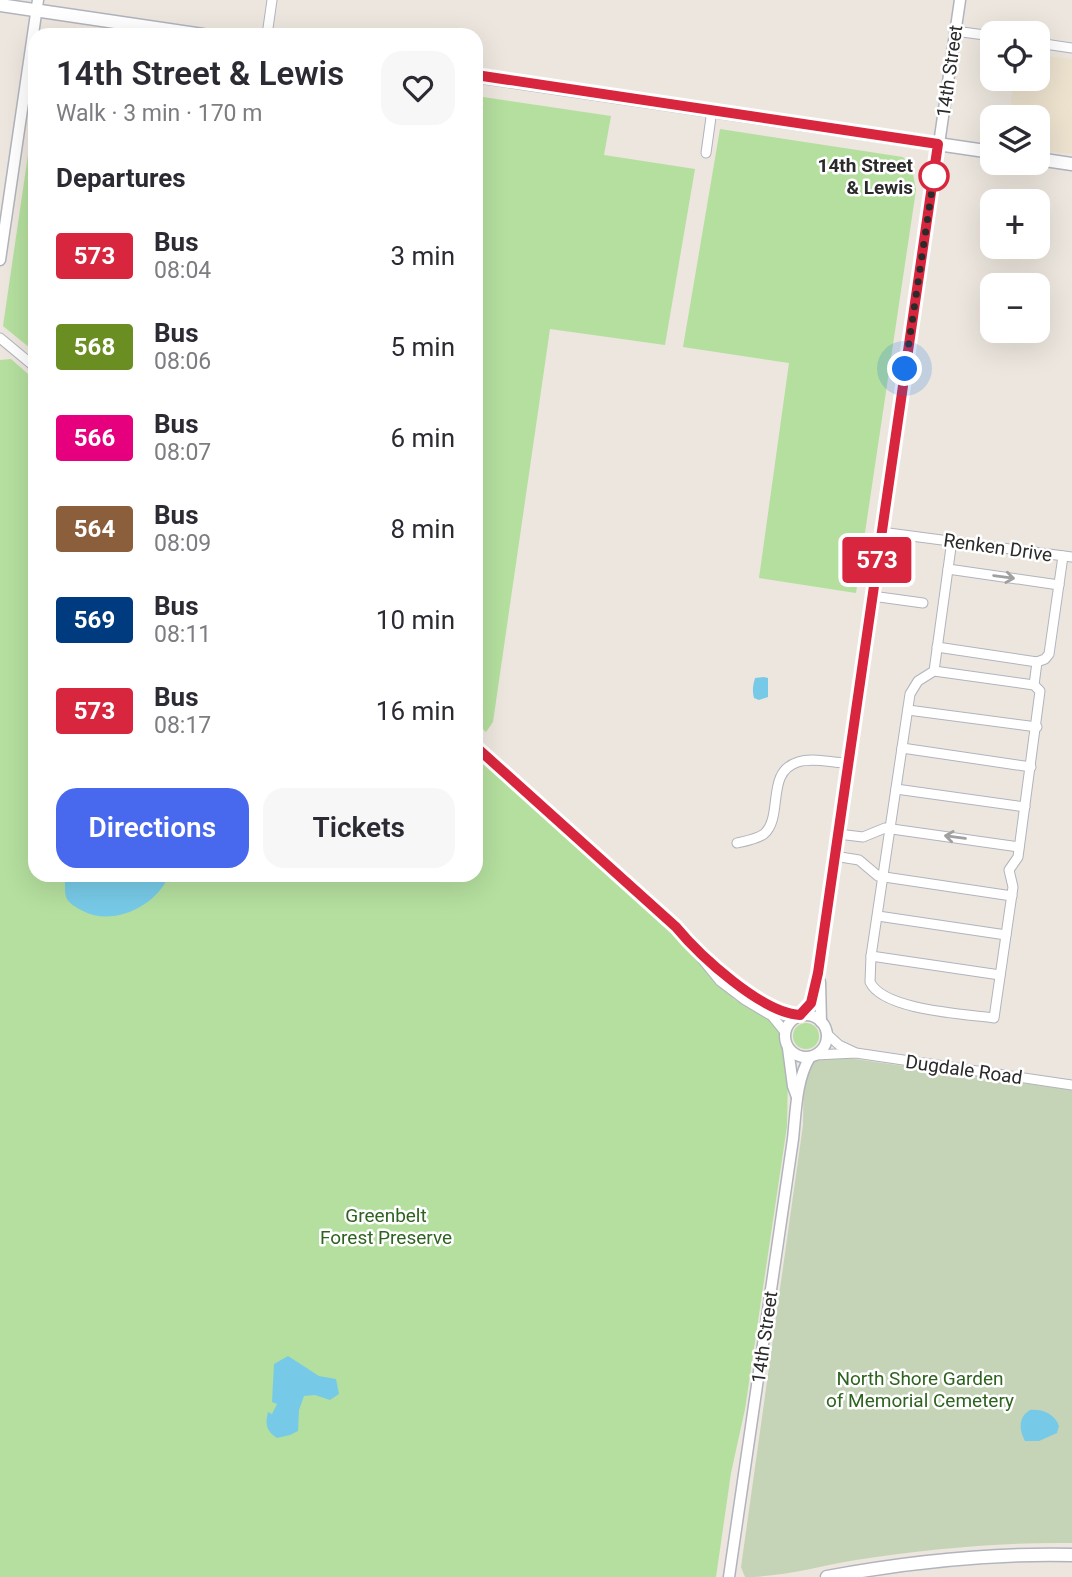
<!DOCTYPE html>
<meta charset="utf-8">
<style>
body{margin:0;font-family:Roboto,sans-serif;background:#f7f7f7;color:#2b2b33;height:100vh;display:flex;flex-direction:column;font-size:26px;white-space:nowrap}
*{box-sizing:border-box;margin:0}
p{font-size:23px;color:#7c7c81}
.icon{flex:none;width:38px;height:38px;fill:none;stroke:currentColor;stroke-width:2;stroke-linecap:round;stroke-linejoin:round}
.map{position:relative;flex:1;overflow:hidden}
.sheet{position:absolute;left:28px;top:28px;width:455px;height:854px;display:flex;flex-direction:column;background:#fff;border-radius:21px;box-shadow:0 7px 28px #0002}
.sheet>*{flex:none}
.badge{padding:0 14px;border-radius:5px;font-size:24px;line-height:46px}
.tools{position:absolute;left:980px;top:21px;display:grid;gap:14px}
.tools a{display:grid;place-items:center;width:70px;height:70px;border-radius:14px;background:#fff;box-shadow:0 7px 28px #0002;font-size:35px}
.you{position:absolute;width:35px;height:35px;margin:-18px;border:5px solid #fff;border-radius:50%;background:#1a73e8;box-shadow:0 0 0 10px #1a73e833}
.map>.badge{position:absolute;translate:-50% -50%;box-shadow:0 0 0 4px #fff}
h2{padding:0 28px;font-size:26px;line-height:63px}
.round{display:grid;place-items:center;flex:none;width:74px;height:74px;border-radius:21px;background:#f7f7f7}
.summary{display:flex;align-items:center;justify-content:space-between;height:119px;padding:0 28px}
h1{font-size:33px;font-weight:600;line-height:52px}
.action{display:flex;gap:14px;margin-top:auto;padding:14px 28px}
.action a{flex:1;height:80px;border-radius:21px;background:#4868ee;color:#fff;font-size:28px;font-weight:600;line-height:80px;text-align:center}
.action a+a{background:#f7f7f7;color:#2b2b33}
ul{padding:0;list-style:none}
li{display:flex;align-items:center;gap:21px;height:91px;padding:0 28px}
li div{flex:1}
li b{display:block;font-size:26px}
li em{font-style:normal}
li .badge{min-width:77px;font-weight:700;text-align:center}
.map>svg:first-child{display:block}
</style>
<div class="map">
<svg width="1072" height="1577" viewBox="0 0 1072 1577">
<rect width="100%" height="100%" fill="#ece6de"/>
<polygon fill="#ece2ce" points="1038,55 1072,59 1072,154 1038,150 1038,117 1009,117 1014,79 1038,79"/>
<g fill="#b4df9e">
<polygon points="476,96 611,116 604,155 695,169 665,345 550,329 493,722 486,732 476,723"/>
<polygon points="35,107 35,352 3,326"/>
<polygon points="720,129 903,157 912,169 916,190 856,593 759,578 789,363 683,347"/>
<polygon points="11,359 35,380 35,875 476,875 476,756 641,896 735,1000 769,1018 776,1024 781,1035 788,1072 787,1126 745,1409 731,1473 716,1577 0,1577 0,360"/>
<circle cx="806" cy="1036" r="13"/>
</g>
<path fill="#c5d4b6" d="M 841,1057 L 1072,1090 L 1072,1543 C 999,1542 928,1549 856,1560 C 819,1566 783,1577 745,1577 L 741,1567 L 803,1125 C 804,1111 801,1071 813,1063 C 820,1058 832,1058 841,1057 Z"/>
<g fill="#77cae7">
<path d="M 764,677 L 768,678 L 768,697 L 759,700 L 754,698 C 752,691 753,685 755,678 Z"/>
<path d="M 64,875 L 169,875 C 157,906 113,927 83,911 C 77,908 68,903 66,897 C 64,891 66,882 64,875 Z"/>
<path d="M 288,1356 L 319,1376 L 336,1379 L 339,1394 L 330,1400 L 315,1395 L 304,1396 L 299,1410 L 298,1431 L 290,1435 L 277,1438 C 266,1431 265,1424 268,1412 L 272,1414 L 277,1404 L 272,1402 L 274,1364 Z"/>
<path d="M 1030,1410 C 1042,1409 1054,1413 1059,1426 L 1057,1433 L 1039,1441 L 1025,1441 C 1019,1430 1018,1417 1030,1410 Z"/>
</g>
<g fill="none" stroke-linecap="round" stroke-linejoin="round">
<g stroke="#b1b4bd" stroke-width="11">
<g id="minor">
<polyline points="955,31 992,36"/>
<polyline points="267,35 272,0"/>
<polyline points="1038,43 1072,48"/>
<polyline points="706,153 712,110"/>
<polyline points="0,338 35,367"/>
<polyline points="881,532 1072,557"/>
<polyline points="948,569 1059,585"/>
<polyline points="872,596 923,603"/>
<polyline points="937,647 1037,662"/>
<path d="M 934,671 L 1034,685 L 1040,691 L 1018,857 L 1009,870 L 1013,887 L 994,1018 C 964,1014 883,1010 870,982 L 871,956 L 910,694 L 918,681 Z"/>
<polyline points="934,671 952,540"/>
<polyline points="1034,685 1037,662 1045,659 1049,654 1063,556"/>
<polyline points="908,710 1037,727"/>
<polyline points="476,747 676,927 720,981 745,1000 772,1016 785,1032"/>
<polyline points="902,748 1031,767"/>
<polyline points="896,789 1025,807"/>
<polyline points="838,834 863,837 885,828 1019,847"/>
<path d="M 737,843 C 746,841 757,839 764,834 C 784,816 765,772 798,762 C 813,757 832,763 848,763"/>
<polyline points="834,856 859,860 878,876 1012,896"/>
<polyline points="878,916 1006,935"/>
<polyline points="871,956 1000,975"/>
<path d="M 704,957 C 735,980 761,1005 798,1016"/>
<polyline points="827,1034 839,1045 854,1052"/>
<polyline points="815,1055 856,1053 1072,1085"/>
</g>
</g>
<g stroke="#b1b4bd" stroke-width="13">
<g id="tertiary">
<polyline points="0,260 38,0"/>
<polyline points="820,982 821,1022"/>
<circle cx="806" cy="1036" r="21"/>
<polyline points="800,1015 811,1003 818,973 960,0"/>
<polyline points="788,1048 793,1086 797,1097"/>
<path d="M 729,1577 L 793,1139 C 796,1111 796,1080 810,1057"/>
</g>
</g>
<g stroke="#b1b4bd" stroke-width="15">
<g id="secondary">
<polyline points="0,5 203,35"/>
<polyline points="476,76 992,152"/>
<polyline points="1038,159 1072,164"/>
<path d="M 827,1577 C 908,1562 989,1553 1072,1555"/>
</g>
</g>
<use href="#minor" stroke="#fff" stroke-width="9"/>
<use href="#tertiary" stroke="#fff" stroke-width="10"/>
<use href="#secondary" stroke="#fff" stroke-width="12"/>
</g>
<defs><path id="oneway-shaft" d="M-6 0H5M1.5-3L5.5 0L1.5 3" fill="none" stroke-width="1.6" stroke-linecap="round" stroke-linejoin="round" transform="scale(1.75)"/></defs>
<g stroke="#a0a0a0">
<use href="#oneway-shaft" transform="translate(1004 577) rotate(8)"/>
<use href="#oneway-shaft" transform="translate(955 837) rotate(-172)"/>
</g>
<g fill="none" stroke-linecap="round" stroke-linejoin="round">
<g stroke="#fff" stroke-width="16">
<path id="line" d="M 476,75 L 938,144 L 818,973 L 811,1003 L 800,1015 C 762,1013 700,956 676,927 L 476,747"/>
</g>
<use href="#line" stroke="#d7263d" stroke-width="10"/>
<polyline stroke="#2b2b2b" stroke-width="7" stroke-dasharray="0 12.6" points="905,369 934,176"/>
</g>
<circle fill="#fff" stroke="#d7263d" stroke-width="3.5" cx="934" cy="176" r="14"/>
<g text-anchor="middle" stroke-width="5" stroke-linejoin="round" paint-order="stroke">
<g font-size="19" fill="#2b2b2b" stroke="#fff">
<text transform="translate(949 71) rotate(-82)" y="7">14th Street</text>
<text transform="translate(998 547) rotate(8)" y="7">Renken Drive</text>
<text transform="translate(964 1069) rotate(8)" y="7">Dugdale Road</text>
<text transform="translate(764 1337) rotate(-82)" y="7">14th Street</text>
</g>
<g font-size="19" font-weight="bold" fill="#2b2b2b" stroke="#fff" text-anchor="end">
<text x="913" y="172">14th Street<tspan x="913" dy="22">&amp; Lewis</tspan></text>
</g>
<g font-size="19" fill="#2e631f" stroke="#fff">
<text x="386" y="1222">Greenbelt<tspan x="386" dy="22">Forest Preserve</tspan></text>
<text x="920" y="1385">North Shore Garden<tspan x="920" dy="22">of Memorial Cemetery</tspan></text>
</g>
</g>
</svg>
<div class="tools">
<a><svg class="icon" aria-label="locate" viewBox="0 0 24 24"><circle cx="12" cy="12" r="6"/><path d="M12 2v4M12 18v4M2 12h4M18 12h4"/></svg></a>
<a><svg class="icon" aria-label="layers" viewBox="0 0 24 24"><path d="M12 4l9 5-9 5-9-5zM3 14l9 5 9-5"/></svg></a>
<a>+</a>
<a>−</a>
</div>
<div class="you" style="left:905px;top:369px"></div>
<b class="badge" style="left:877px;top:560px;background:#d7263d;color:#fff">573</b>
<section class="sheet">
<div class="summary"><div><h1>14th Street &amp; Lewis</h1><p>Walk · 3 min · 170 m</p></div><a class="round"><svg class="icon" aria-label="heart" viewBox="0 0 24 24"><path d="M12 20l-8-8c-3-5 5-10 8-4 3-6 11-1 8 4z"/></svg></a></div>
<h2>Departures</h2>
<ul>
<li><span class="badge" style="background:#d7263d;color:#fff">573</span><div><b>Bus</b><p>08:04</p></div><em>3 min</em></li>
<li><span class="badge" style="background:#6b8e23;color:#fff">568</span><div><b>Bus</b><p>08:06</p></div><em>5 min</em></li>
<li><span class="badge" style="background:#e6007e;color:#fff">566</span><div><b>Bus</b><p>08:07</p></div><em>6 min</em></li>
<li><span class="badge" style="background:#8b5e3c;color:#fff">564</span><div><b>Bus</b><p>08:09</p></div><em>8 min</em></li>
<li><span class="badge" style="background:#003b80;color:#fff">569</span><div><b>Bus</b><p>08:11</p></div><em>10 min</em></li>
<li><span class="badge" style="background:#d7263d;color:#fff">573</span><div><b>Bus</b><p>08:17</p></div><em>16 min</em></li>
</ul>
<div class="action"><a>Directions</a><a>Tickets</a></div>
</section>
</div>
